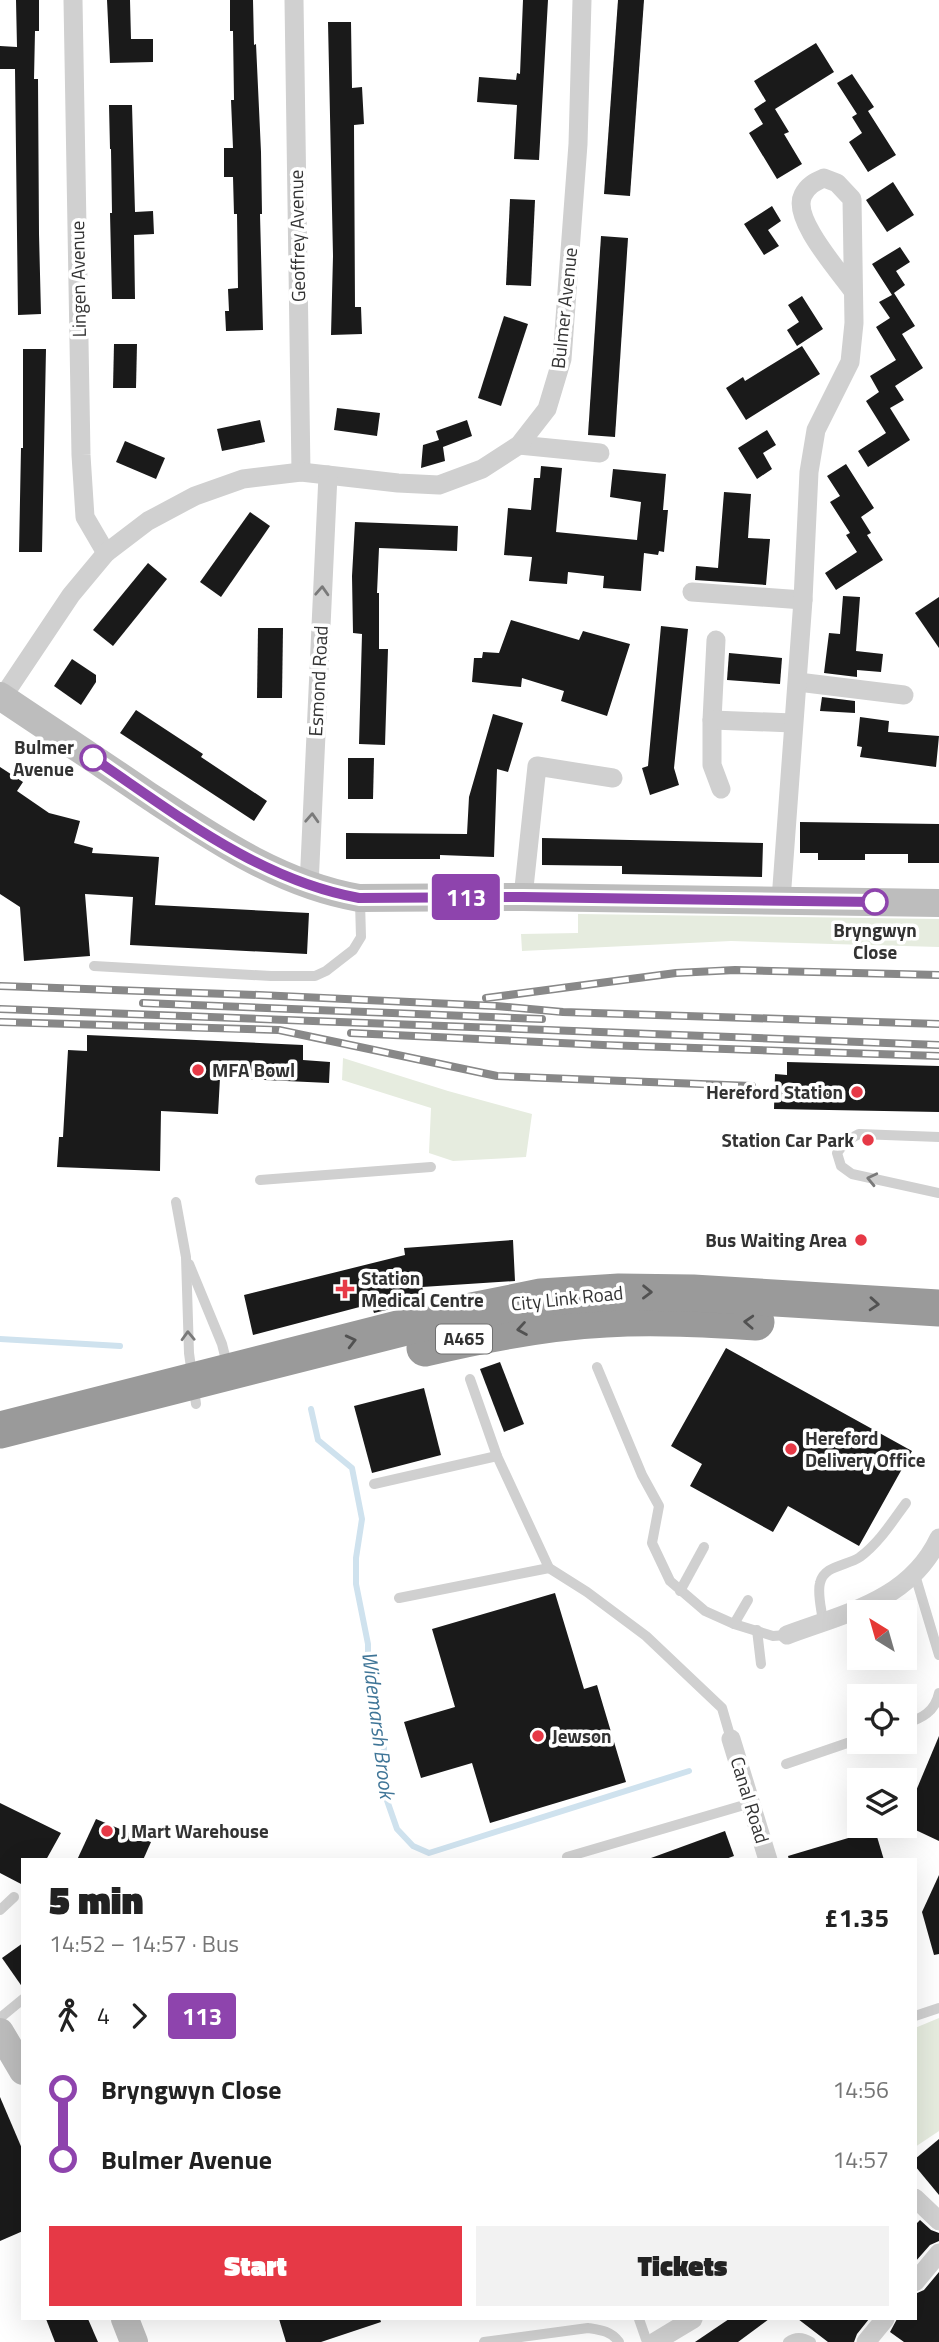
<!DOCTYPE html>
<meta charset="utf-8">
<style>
body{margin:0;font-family:"Titillium Web",sans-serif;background:#f2f2f2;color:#222;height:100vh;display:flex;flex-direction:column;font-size:26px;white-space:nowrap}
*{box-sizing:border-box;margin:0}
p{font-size:23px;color:#767676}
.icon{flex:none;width:38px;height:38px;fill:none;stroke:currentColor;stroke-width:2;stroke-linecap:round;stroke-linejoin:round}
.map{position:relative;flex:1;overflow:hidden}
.side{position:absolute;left:21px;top:1858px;width:896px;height:462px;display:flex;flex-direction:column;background:#fff;border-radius:0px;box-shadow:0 7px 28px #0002}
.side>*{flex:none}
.badge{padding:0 14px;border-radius:5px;font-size:24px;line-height:46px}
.needle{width:46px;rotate:323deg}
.buttons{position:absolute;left:847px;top:1600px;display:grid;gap:14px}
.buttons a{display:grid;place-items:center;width:70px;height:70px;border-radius:0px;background:#fff;box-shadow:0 7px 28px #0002;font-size:35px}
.map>.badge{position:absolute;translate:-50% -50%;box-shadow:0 0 0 4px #fff}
.legs{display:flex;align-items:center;gap:10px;height:77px;padding:0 28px;font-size:23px}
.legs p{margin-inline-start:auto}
.overview{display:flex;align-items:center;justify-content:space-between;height:119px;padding:0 28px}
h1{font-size:38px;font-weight:800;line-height:52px}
.button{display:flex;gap:14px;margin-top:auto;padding:14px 28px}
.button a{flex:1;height:80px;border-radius:0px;background:#e63946;color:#fff;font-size:28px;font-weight:800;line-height:80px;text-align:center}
.button a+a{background:#f2f2f2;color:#222}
ul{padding:0 28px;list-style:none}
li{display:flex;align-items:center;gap:24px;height:70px;font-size:26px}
li i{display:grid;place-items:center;width:10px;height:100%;margin:0 9px;background:currentColor}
li i::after{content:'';width:18px;height:18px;margin:-9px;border:5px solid;border-radius:50%;background:#fff}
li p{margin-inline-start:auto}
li:first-child i{background:linear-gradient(#0000 50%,currentColor 0)}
li:last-child i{background:linear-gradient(currentColor 50%,#0000 0)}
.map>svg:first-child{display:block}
</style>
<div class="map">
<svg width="939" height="2342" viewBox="0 0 939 2342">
<rect width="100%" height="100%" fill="#fff"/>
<g fill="#e6ecdf">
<polygon points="578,914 939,919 939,947 731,941 522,951 521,934 578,933"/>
<polygon points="343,1058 448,1091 532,1114 526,1157 453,1161 429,1153 431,1108 342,1080"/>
<polygon points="939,2018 939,2131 915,2147 915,2028"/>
</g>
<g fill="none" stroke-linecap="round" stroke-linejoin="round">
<g stroke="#cfe2ee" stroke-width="6">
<polyline points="0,1339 120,1346"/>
<polyline points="311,1409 318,1440 352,1468 362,1519 356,1558 356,1584 368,1644 368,1674 384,1748 383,1789 397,1829 413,1846 429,1853 689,1771"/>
</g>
</g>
<g fill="#1a1a1a">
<polygon points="16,0 39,0 39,31 35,31 34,79 38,79 39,234 41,314 18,315 15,69 0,69 0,46 17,47"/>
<polygon points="107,0 130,0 131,39 153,39 153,62 110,63"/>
<polygon points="230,0 253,0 254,45 256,44 261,152 262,214 260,214 263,330 226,331 225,311 229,311 228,289 238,288 237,214 234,214 233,177 224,177 224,148 233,148 231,100 234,100 233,31 230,31"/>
<polygon points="523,0 548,0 539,160 514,159 517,105 477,102 479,77 516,80 517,73 520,74"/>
<polygon points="618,0 644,0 630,196 604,194"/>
<polygon points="328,22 351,22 352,88 362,87 364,124 354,125 355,307 361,307 362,334 331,335 333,256"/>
<polygon points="816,43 834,72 775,109 789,132 784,134 802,164 777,179 749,133 763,124 754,109 766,101 754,81"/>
<polygon points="852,74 874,107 868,111 896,155 868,172 849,142 862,133 852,117 857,114 837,83"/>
<polygon points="109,105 132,105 135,212 153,211 154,234 134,235 135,299 112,299 110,213 112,213 111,149 110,149"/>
<polygon points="893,182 914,215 887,232 866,200"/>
<polygon points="510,199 535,200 531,286 506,285"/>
<polygon points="772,206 781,221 768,230 779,246 764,255 744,224"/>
<polygon points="601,236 628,238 615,437 588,435"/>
<polygon points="900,247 910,262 896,271 905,285 894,293 915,326 902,334 923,368 895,386 904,400 890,408 910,440 868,467 858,451 886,433 866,401 879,392 870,376 896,360 876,327 890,318 879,302 892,295 872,264"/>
<polygon points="802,296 823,329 797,346 787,330 799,322 788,305"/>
<polygon points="504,316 528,324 501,406 478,398"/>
<polygon points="114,344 137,344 136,388 113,388"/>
<polygon points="802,346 820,374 746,420 726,388 743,377 745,381"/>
<polygon points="23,349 46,349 42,552 19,552 21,448 23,448"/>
<polygon points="337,408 380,413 377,436 334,430"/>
<polygon points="260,420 265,442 222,451 217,429"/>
<polygon points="467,420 472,436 443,447 445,461 421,468 423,445 439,440 436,431"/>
<polygon points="767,430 776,445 763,453 772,469 757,479 738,448"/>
<polygon points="125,441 165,458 156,479 116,462"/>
<polygon points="846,464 874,508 861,517 871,533 867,535 883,560 836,590 825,573 857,552 846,535 850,533 830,502 840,496 827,476"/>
<polygon points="541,466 562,468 556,532 637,540 641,502 610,497 613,469 666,474 663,510 668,510 664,552 659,551 658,555 644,553 641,591 603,588 604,576 568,572 567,584 529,581 532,557 504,555 508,508 531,510 534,478 540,478"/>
<polygon points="724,492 751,494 748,538 770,539 766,585 695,580 696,566 718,568"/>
<polygon points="250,512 270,526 221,597 200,582"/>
<polygon points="355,522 458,526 457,551 379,548 377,593 379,593 379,649 388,649 385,745 359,744 362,634 353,633 352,576"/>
<polygon points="148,563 167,579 113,646 93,630"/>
<polygon points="843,596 860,597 856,651 883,654 881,672 857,670 857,677 824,673 829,633 840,634"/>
<polygon points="939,597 939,648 915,613"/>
<polygon points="511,620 579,640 583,631 630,644 607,716 561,701 564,691 522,678 521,687 472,682 474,658 482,658 483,652 499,653"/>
<polygon points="661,626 688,629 674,768 679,785 650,795 642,768 648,766"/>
<polygon points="258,628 283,628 282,698 257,698"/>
<polygon points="729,653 782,658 780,684 727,680"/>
<polygon points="72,659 96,675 96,682 81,705 54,686"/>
<polygon points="822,697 855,701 855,713 820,711"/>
<polygon points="136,710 203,754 201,757 267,801 254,821 120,733"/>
<polygon points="493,714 523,723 508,772 497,769 494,857 440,855 440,859 346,859 346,833 467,834 469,797"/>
<polygon points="860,717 889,721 888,732 939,736 936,767 860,757 862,747 857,746"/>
<polygon points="348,758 374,758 373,799 348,799"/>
<polygon points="0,767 23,782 17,791 49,813 80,821 74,843 93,848 92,853 159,857 155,905 309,913 307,954 130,945 133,897 85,894 90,956 24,961 20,907 0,894"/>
<polygon points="800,822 939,824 939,863 908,863 908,854 865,854 865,860 818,860 818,853 800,853"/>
<polygon points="542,838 763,843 762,877 622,874 622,866 542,865"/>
<polygon points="87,1035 303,1045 303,1060 330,1062 329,1083 220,1078 218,1114 161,1111 160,1171 57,1167 59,1137 63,1137 68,1050 87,1051"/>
<polygon points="787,1062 939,1066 939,1112 774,1109 775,1074 787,1075"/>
<polygon points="513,1240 515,1281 422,1287 427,1300 374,1313 371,1304 253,1335 244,1295 405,1255 404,1248"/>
<polygon points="726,1348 912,1451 859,1546 788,1506 773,1532 690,1486 702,1464 671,1446"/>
<polygon points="500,1362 524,1424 504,1432 480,1369"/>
<polygon points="424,1388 441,1455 372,1473 354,1406"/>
<polygon points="555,1593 584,1689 597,1685 626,1782 490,1823 472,1763 421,1778 404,1722 455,1707 432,1629"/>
<polygon points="939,1736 939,1841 905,1825 905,1817"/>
<polygon points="0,1803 61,1833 46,1860 23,1860 23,1885 0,1873"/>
<polygon points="96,1819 151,1842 143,1860 77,1860"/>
<polygon points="875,1830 884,1860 789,1860 788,1856"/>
<polygon points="725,1831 734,1856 723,1860 651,1860 651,1858"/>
<polygon points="939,1875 939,1954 934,1955 922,1912"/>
<polygon points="23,1943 23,1988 2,1958"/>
<polygon points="0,2097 23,2151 23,2231 0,2241"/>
<polygon points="939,2139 939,2195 915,2166 915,2159"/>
<polygon points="920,2220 931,2230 939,2233 939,2241 930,2245 915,2262 915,2225"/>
<polygon points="939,2272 939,2342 904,2342 890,2332 897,2319 915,2319 915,2294 924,2290"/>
<polygon points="46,2319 88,2319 98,2342 55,2342"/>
<polygon points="279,2319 380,2319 381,2322 321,2342 286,2342"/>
<polygon points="729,2319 769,2319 738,2342 695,2342"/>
<polygon points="798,2319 869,2319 857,2334 854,2342 828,2342"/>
</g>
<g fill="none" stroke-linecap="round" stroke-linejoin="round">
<g stroke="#d0d0d0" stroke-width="10">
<polyline points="94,966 271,976 315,976 326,971 353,950 361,937 360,902"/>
<polyline points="939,1137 859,1134 846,1141 837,1153 841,1166 852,1174 939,1193"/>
<polyline points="260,1180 431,1167"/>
<polyline points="176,1202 186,1257 189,1353 196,1404"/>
<polyline points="189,1264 222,1344 227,1364"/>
<polyline points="597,1367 642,1475 659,1506 652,1543 670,1581 705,1611 734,1624 773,1636 787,1635"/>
<polyline points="470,1379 497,1456 549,1568 587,1592 646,1636 722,1708 731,1739"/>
<polyline points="374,1484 497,1456"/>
<polyline points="915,1575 939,1655"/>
<polyline points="680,1591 704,1547"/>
<polyline points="399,1598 549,1568"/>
<path d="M 823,1622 C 822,1611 817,1594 820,1583 C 824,1565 847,1566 860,1557 C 879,1543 892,1522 906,1503"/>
<polyline points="734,1624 748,1600"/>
<polyline points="757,1630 761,1664"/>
<path d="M 905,1724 C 922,1718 935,1712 939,1693"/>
<polyline points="786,1764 859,1739"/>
<polyline points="567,1857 751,1803"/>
<polyline points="0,1910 14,1897"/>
<polyline points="915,2016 939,2008"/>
<polyline points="0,2018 23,1999"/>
<polyline points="639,2319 647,2342"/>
<path d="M 484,2342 L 588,2328 C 601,2330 611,2331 619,2342"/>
<path d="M 788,2342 C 796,2336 803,2337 811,2342"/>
</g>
<g stroke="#d0d0d0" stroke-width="19">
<polyline points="73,0 81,455 85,517 106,553"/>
<polyline points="294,0 301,472"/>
<polyline points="519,445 600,453"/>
<polyline points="692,592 803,600"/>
<polyline points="716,640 712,720 712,765 721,789"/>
<polyline points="798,682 904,695"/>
<polyline points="2,698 71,595 106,553 148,521 195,496 243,479 301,472 398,483 439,485 482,469 519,445 547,409 562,359 578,144 582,0"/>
<polyline points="712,720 793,723"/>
<polyline points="309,886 328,475"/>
<polyline points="523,897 537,766 613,778"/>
<path d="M 781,900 L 803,600 L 809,472 L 816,430 L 850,362 L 854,323 L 852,199 L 837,183 L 824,178 C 815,182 808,185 803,195 C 791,218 839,271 853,291"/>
<path d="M 787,1635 C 846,1613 910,1600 939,1538"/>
<polyline points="731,1739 768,1860"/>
<polyline points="915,2198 939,2221"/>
<polyline points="915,2282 939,2253"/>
<polyline points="655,2342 693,2319"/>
<polyline points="866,2342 885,2319"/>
</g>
<g stroke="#bdbdbd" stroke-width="28">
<path d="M 0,696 C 49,729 98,761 146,794 C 213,838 279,884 359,898 L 523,897 L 939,903"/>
<polyline points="0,2032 23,2071"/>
<polyline points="125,2319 134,2342"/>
</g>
<g stroke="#9a9a9a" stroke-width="37">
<path d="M 425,1348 C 484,1334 545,1322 606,1319 C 656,1316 706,1319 756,1322"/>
<polyline points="0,1430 457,1314 541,1297 619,1292 693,1293 939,1308"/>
</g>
<g stroke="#888" stroke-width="8">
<g id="rail">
<polyline points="0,986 259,995 496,1006 563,1012 939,1024"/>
<polyline points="486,998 676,973 735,970 939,975"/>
<polyline points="143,1003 542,1019"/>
<polyline points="0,1009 939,1045"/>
<polyline points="0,1022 278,1030"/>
<polyline points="279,1030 497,1076 752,1086"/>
<polyline points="351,1033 603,1045 939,1056"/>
</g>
</g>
<use href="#rail" stroke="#fff" stroke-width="5" stroke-dasharray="16" stroke-linecap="butt"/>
</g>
<defs><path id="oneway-chevron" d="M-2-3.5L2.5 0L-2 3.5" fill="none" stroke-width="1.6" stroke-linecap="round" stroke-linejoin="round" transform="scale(1.75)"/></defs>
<g stroke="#7a7a7a">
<use href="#oneway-chevron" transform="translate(322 591) rotate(-87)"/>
<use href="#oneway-chevron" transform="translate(312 818) rotate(-87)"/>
<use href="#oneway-chevron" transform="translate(872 1179) rotate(-167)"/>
<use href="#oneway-chevron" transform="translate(188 1336) rotate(-92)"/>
</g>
<g stroke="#525252">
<use href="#oneway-chevron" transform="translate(647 1292) rotate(1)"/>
<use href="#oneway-chevron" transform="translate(874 1304) rotate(4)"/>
<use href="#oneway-chevron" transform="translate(749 1322) rotate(-177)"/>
<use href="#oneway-chevron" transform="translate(522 1329) rotate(171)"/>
<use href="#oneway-chevron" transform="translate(351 1341) rotate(-14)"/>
</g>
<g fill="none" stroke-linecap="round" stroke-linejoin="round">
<g stroke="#fff" stroke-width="16">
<path id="line-1" d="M 93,758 C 176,814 259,880 359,898 L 523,897 L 875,902"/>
</g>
<use href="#line-1" stroke="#8e44ad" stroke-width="10"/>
</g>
<g fill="#fff" stroke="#8e44ad" stroke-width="3.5">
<circle cx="93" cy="758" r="12"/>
<circle cx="875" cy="902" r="12"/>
</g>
<g fill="#e63946" stroke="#fff" stroke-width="2.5">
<circle cx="198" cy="1070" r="7"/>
<circle cx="857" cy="1092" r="7"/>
<circle cx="868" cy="1140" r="7"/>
<circle cx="861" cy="1240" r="7"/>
<path d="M341.5 1278.5h7v7h7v7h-7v7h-7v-7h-7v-7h7z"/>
<circle cx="791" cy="1449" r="7"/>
<circle cx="538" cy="1736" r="7"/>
<circle cx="107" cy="1831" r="7"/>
</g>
<g text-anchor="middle" stroke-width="7" stroke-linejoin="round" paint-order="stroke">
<rect fill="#fff" stroke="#707070" stroke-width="2" x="436" y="1324.5" width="56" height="29" rx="5"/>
<g font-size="18" font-weight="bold" fill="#333">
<text x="464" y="1345">A465</text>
</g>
<g font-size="19" fill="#333" stroke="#fff">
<text transform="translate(297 236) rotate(-91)" y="7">Geoffrey Avenue</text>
<text transform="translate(78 279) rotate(-91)" y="7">Lingen Avenue</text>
<text transform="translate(564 308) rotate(-84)" y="7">Bulmer Avenue</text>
<text transform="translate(318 681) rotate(-87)" y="7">Esmond Road</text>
<text transform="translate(567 1298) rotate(-6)" y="7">City Link Road</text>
<text transform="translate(750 1800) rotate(73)" y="7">Canal Road</text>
</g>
<g font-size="19" font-weight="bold" fill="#333" stroke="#fff" text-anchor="end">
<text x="74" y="754">Bulmer<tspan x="74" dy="22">Avenue</tspan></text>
<text x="875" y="937" text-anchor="middle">Bryngwyn<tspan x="875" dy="22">Close</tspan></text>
</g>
<g font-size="19" font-weight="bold" fill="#333" stroke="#fff" text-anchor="start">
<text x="212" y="1077">MFA Bowl</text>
<text x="843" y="1099" text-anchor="end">Hereford Station</text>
<text x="854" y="1147" text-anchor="end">Station Car Park</text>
<text x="847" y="1247" text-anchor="end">Bus Waiting Area</text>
<text x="361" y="1285">Station<tspan x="361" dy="22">Medical Centre</tspan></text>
<text x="805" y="1445">Hereford<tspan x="805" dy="22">Delivery Office</tspan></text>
<text x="552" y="1743">Jewson</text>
<text x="121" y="1838">J Mart Warehouse</text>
</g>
<g font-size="21" font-style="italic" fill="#3f7597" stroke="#fff">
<text transform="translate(378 1725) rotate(83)" y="7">Widemarsh Brook</text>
</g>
</g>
</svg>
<div class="buttons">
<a><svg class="needle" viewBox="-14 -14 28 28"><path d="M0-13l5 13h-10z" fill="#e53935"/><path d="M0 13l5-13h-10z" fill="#767676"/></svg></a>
<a><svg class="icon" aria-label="locate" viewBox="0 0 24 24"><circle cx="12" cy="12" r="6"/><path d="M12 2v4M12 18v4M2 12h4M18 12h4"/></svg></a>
<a><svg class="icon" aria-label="layers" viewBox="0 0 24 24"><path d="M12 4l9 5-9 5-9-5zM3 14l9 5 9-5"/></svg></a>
</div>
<b class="badge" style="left:466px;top:897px;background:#8e44ad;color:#fff">113</b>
<section class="side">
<div class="overview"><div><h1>5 min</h1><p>14:52 – 14:57 · Bus</p></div><b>£1.35</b></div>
<div class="legs"><svg class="icon" aria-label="walk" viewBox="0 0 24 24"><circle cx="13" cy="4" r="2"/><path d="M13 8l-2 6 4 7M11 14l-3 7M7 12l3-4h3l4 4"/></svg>4<svg class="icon" aria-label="forward" viewBox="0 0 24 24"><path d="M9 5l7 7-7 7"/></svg><b class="badge" style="background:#8e44ad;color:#fff">113</b></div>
<ul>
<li><i style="color:#8e44ad"></i><b>Bryngwyn Close</b><p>14:56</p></li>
<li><i style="color:#8e44ad"></i><b>Bulmer Avenue</b><p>14:57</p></li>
</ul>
<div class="button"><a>Start</a><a>Tickets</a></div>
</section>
</div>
